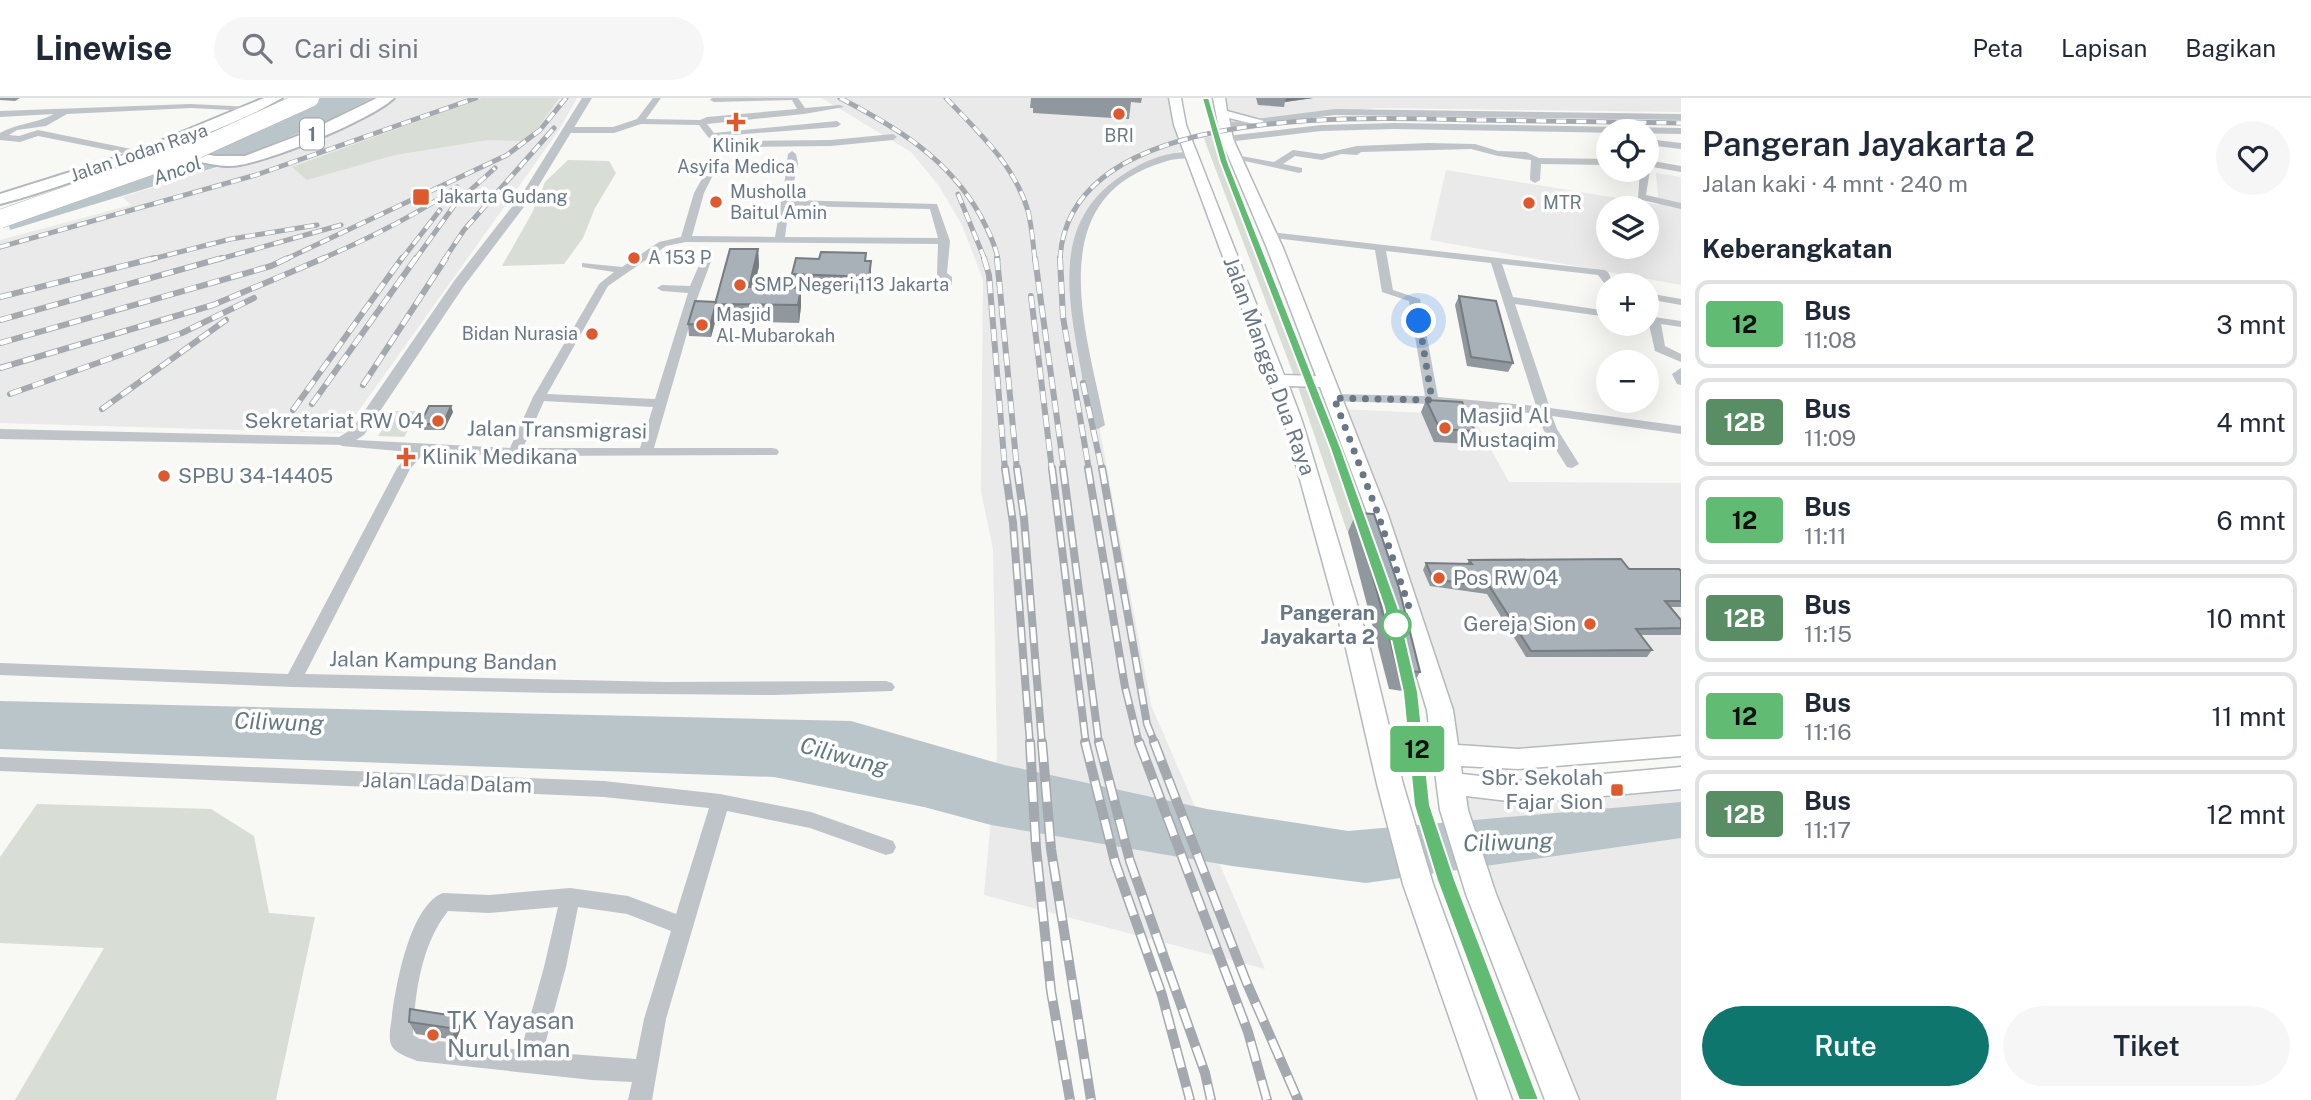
<!DOCTYPE html>
<html lang="id">
<meta charset="utf-8">
<style>
body{margin:0;font-family:"Public Sans",sans-serif;background:#f6f6f7;color:#1f2937;height:100vh;display:flex;flex-direction:column;font-size:26px;white-space:nowrap}
*{box-sizing:border-box;margin:0}
p{font-size:23px;color:#747a83}
.icon{flex:none;width:38px;height:38px;fill:none;stroke:currentColor;stroke-width:2;stroke-linecap:round;stroke-linejoin:round}
.map{position:relative;flex:1;overflow:hidden}
.side{display:flex;flex-direction:column;background:#fff;width:630px}
.side>*{flex:none}
.badge{padding:0 14px;border-radius:5px;font-size:24px;line-height:46px}
.fabs{position:absolute;left:1596px;top:21px;display:grid;gap:14px}
.fabs a{display:grid;place-items:center;width:63px;height:63px;border-radius:50%;background:#fff;box-shadow:0 7px 28px #0002;font-size:35px}
.you{position:absolute;width:35px;height:35px;margin:-18px;border:5px solid #fff;border-radius:50%;background:#1a73e8;box-shadow:0 0 0 10px #1a73e833}
.map>.badge{position:absolute;translate:-50% -50%;box-shadow:0 0 0 4px #fff}
h2{padding:0 21px;font-size:26px;line-height:63px}
.round{display:grid;place-items:center;flex:none;width:74px;height:74px;border-radius:37px;background:#f6f6f7}
.headline{display:flex;align-items:center;justify-content:space-between;height:119px;padding:0 21px}
h1{font-size:33px;font-weight:600;line-height:52px}
.cta{display:flex;gap:14px;margin-top:auto;padding:14px 21px}
.cta a{flex:1;height:80px;border-radius:42px;background:#0f766e;color:#fff;font-size:28px;font-weight:600;line-height:80px;text-align:center}
.cta a+a{background:#f6f6f7;color:#1f2937}
ul{padding:0;list-style:none}
li{display:flex;align-items:center;gap:21px;height:88px;margin:0 14px 10px;padding:0 7px;border:4px solid #e0e1e3;border-radius:14px}
li div{flex:1}
li b{display:block;font-size:26px}
li em{font-style:normal}
li .badge{min-width:77px;font-weight:700;text-align:center}
header{display:flex;align-items:center;gap:42px;box-sizing:border-box;height:98px;padding:0 35px;background:#fff;border-bottom:2px solid #e0e1e3}
header strong{font-size:33px}
nav{display:flex;gap:38px;margin-inline-start:auto;font-size:24px}
.search{width:490px;height:63px;background:#f6f6f7;display:flex;align-items:center;gap:18px;box-sizing:border-box;padding:0 24px;border-radius:38px;color:#747a83;font-size:26px}
main{display:flex;flex:1;min-height:0}
.map>svg:first-child{display:block}
</style>
<header>
<strong>Linewise</strong>
<div class="search"><svg class="icon" aria-label="search" viewBox="0 0 24 24"><circle cx="10" cy="10" r="6"/><path d="M15 15l6 6"/></svg>Cari di sini</div>
<nav><a>Peta</a><a>Lapisan</a><a>Bagikan</a></nav>
</header>
<main>
<div class="map">
<svg width="1681" height="1002" viewBox="0 0 1681 1002">
<rect width="100%" height="100%" fill="#f8f8f5"/>
<g fill="#e9eae9" fill-rule="evenodd">
<polygon points="396,0 577,0 559,32 343,335 0,325 0,142 131,107 122,99 212,71 247,66 362,18"/>
<polygon points="822,0 1174,0 1185,51 1135,71 1102,95 1083,118 1072,154 1087,263 1151,607 1265,871 984,797 997,658 993,451 981,393 983,182 962,127 939,88 911,54"/>
<polygon points="1217,0 1681,0 1681,14 1376,10 1224,28"/>
<path d="M 1446,72 L 1659,107 L 1656,75 L 1681,79 L 1681,187 L 1430,142 ZM 1608,110 L 1647,110 L 1647,149 L 1608,149 Z"/>
<polygon points="1338,311 1472,317 1509,384 1681,385 1681,642 1447,657"/>
<polygon points="1681,680 1681,1002 1562,1002 1449,685"/>
</g>
<g fill="#d8ddd5">
<polygon points="482,0 559,0 536,33 523,43 488,42 395,57 307,82 292,69"/>
<polygon points="1215,37 1366,435 1347,433 1296,283 1206,46 1204,40"/>
<polygon points="568,62 609,63 616,75 595,110 583,140 564,166 502,168 532,115 545,84"/>
<polygon points="394,313 420,313 404,339 378,338"/>
<polygon points="37,706 211,711 254,738 269,815 315,819 276,1002 15,1002 104,850 0,845 0,759"/>
</g>
<g fill="#bac5ca">
<polygon points="320,0 372,0 323,25 220,68 10,132 8,124 287,19"/>
<polygon points="0,603 851,623 1004,667 1207,711 1348,733 1681,704 1681,740 1366,785 1232,768 991,727 924,709 774,679 0,651"/>
</g>
<g fill="none" stroke-linecap="round" stroke-linejoin="round">
<g stroke="#b4b9be" stroke-width="3">
<polygon id="secondary" points="1169,0 1181,0 1186,27 1284,277 1316,278 1267,150 1221,41 1213,0 1225,0 1227,13 1264,23 1258,27 1229,20 1233,41 1283,150 1388,417 1453,612 1458,647 1518,651 1681,638 1681,658 1518,671 1461,668 1462,676 1525,683 1681,669 1681,691 1525,705 1466,698 1468,712 1496,796 1579,1002 1545,1002 1466,796 1440,712 1427,612 1368,417 1320,289 1289,288 1302,323 1369,546 1403,686 1433,786 1512,1002 1478,1002 1403,786 1377,686 1345,546 1284,323 1174,27"/>
</g>
<g stroke="#b3b7bb" stroke-width="4">
<path id="trunk" d="M 264,0 L 282,0 L 247,19 L 171,50 L 215,58 L 245,58 L 305,35 L 377,0 L 394,0 C 373,21 257,70 227,68 C 209,68 165,54 153,57 C 102,71 52,93 0,106 L 0,96 L 134,54 Z"/>
</g>
<g fill="#bfc4c8" fill-rule="evenodd">
<polygon points="653,0 661,0 646,21 700,22 707,19 797,11 792,2 714,4 710,2 712,0 798,0 805,10 840,7 844,9 804,16 707,26 714,35 837,23 841,26 837,29 720,38 729,43 831,42 893,36 897,39 893,42 831,48 727,49 708,39 699,27 641,26 614,35 566,35 562,32 566,29 613,29 637,21"/>
<path d="M 191,6 L 252,9 L 256,11 L 252,13 L 191,10 L 67,16 L 46,28 L 17,32 L 9,37 L 19,38 L 38,32 L 146,54 L 147,56 L 143,59 L 38,38 L 20,44 L 0,42 L 0,35 C 17,25 36,26 54,16 L 0,19 L 0,13 Z"/>
<polygon points="1394,25 1681,30 1681,36 1394,31 1321,33 1227,44 1223,41 1227,38 1321,27"/>
<polygon points="1647,41 1681,45 1681,51 1647,47"/>
<polygon points="1428,45 1475,46 1498,53 1526,54 1539,60 1608,61 1608,67 1541,66 1540,82 1535,85 1530,82 1531,62 1498,58 1471,51 1361,54 1357,57 1341,56 1322,62 1295,58 1283,66 1302,70 1302,74 1299,75 1231,60 1236,57 1274,64 1293,52 1321,56 1357,48"/>
<path d="M 792,53 L 796,56 L 798,66 L 790,102 L 937,106 L 950,143 L 947,175 L 952,179 L 952,187 L 944,187 L 937,176 L 938,146 L 686,144 L 666,148 L 608,188 L 547,296 L 655,301 L 688,195 L 662,193 L 657,190 L 662,187 L 690,188 L 703,158 L 712,156 L 713,158 L 697,201 L 654,350 L 772,350 L 777,351 L 779,354 L 777,357 L 515,358 L 424,355 L 410,371 L 305,576 L 665,584 L 886,583 L 892,585 L 895,589 L 892,593 L 775,597 L 554,595 L 293,589 L 0,577 L 0,565 L 288,576 L 397,370 L 410,354 L 342,348 L 335,344 L 337,341 L 510,350 L 533,299 L 599,186 L 614,174 L 582,169 L 582,165 L 622,169 L 659,144 L 681,139 L 694,95 L 709,68 L 787,64 L 788,56 ZM 787,69 L 775,139 L 692,138 L 704,95 L 715,73 ZM 789,108 L 930,111 L 938,140 L 785,139 ZM 544,303 L 653,309 L 640,350 L 523,350 Z"/>
<path d="M 1195,55 L 1195,59 C 1185,61 1174,60 1164,64 C 1039,101 1087,235 1105,327 L 1098,331 L 1093,330 C 1085,312 1084,287 1080,267 C 1066,189 1052,115 1134,70 C 1152,60 1174,52 1195,55 Z"/>
<polygon points="1647,62 1681,68 1681,74 1647,68"/>
<polygon points="1647,70 1650,72 1646,97 1681,105 1681,111 1638,101 1640,72"/>
<path d="M 1270,134 L 1604,172 L 1608,174 L 1614,187 L 1608,187 L 1608,190 L 1598,177 L 1502,166 L 1513,199 L 1608,213 L 1608,219 L 1515,206 L 1550,310 L 1681,328 L 1681,336 L 1552,318 L 1557,331 L 1579,366 L 1572,370 L 1567,369 L 1543,331 L 1539,316 L 1432,306 L 1330,303 L 1328,300 L 1334,296 L 1425,298 L 1409,203 L 1382,194 L 1375,152 L 1266,139 L 1266,135 ZM 1386,153 L 1491,165 L 1536,308 L 1438,299 L 1420,201 L 1393,192 Z"/>
<polygon points="1647,195 1681,201 1681,207 1647,201"/>
<polygon points="1647,218 1681,223 1681,229 1661,226 1665,248 1681,256 1681,264 1655,253"/>
<polygon points="1681,270 1681,287 1677,286 1672,276"/>
<path d="M 0,659 L 604,683 L 720,696 L 811,714 L 893,743 L 896,749 L 893,755 L 886,757 L 810,730 L 727,713 L 666,921 L 652,1002 L 628,1002 L 632,984 L 592,982 L 417,963 C 410,960 398,956 393,950 C 387,943 391,927 392,918 C 396,887 410,807 443,795 L 489,797 L 570,790 L 628,798 L 676,816 L 709,710 L 604,699 L 0,673 ZM 558,809 L 544,869 L 521,952 L 420,941 L 413,937 C 415,895 421,847 448,813 L 489,815 ZM 578,809 L 627,816 L 671,833 L 644,921 L 636,961 L 543,954 L 566,869 Z"/>
</g>
<g fill="#bfc4c8" fill-rule="evenodd">
<polygon points="582,0 592,0 533,97 464,188 364,337 348,347 0,341 0,331 339,339 352,331 454,183 522,96"/>
<polygon points="1335,11 1681,16 1681,22 1335,17 1225,31 1220,28 1225,25"/>
</g>
<use href="#secondary" fill="#fff" fill-rule="evenodd"/>
<use href="#trunk" fill="#fff" fill-rule="evenodd"/>
<g stroke="#a3a9af" stroke-width="5">
<g id="rail-far3">
<path d="M 840,0 C 896,29 948,60 980,117 C 987,130 996,147 998,162"/>
<path d="M 946,0 C 979,35 1014,66 1028,113 C 1032,129 1033,146 1035,162"/>
<polyline points="958,96 985,162"/>
<polyline points="0,149 256,77 476,0"/>
<polyline points="148,162 231,141 317,127"/>
<polyline points="216,162 341,127"/>
<polyline points="284,162 507,57 540,32 566,0"/>
<path d="M 319,162 C 368,141 413,119 457,89"/>
<polyline points="401,162 440,112"/>
<polyline points="415,162 456,105 495,70"/>
<polyline points="444,162 464,132 554,30"/>
<path d="M 1060,162 C 1067,2 1370,20 1479,22 C 1546,23 1614,24 1681,25"/>
</g>
</g>
<g stroke="#a3a9af" stroke-width="6">
<g id="rail-far2">
<polyline points="984,160 989,177 1005,372"/>
<polyline points="997,160 1017,372"/>
<polyline points="1035,160 1064,372"/>
<polyline points="1060,160 1063,219 1089,372"/>
<polyline points="1031,198 1052,372"/>
<polyline points="0,199 155,160"/>
<polyline points="0,222 222,160"/>
<polyline points="0,245 271,168 288,160"/>
<polyline points="0,270 213,207 324,160"/>
<polyline points="1083,285 1102,372"/>
<polyline points="363,287 446,160"/>
<polyline points="10,296 182,235 254,200"/>
<polyline points="312,306 416,160"/>
<polyline points="102,311 226,222"/>
<polyline points="293,312 402,160"/>
</g>
</g>
<g stroke="#a3a9af" stroke-width="8">
<g id="rail-far1">
<polyline points="1005,370 1013,425 1030,646"/>
<polyline points="1017,370 1024,420 1042,646"/>
<polyline points="1052,370 1086,646"/>
<polyline points="1063,370 1099,646"/>
<polyline points="1088,370 1125,589 1139,646"/>
<polyline points="1102,370 1147,626 1155,646"/>
</g>
</g>
<g stroke="#a3a9af" stroke-width="10">
<g id="rail">
<polyline points="1030,644 1036,750 1051,893 1070,1002"/>
<polyline points="1042,644 1051,751 1091,1002"/>
<polyline points="1085,644 1115,764 1162,897 1190,1002"/>
<polyline points="1099,644 1130,763 1205,975 1211,1002"/>
<polyline points="1139,644 1248,934 1267,1002"/>
<polyline points="1154,644 1246,883 1298,1002"/>
</g>
</g>
<use href="#rail-far3" stroke="#fff" stroke-width="3.5" stroke-dasharray="10" stroke-linecap="butt"/>
<use href="#rail-far2" stroke="#fff" stroke-width="4.5" stroke-dasharray="12" stroke-linecap="butt"/>
<use href="#rail-far1" stroke="#fff" stroke-width="5" stroke-dasharray="16" stroke-linecap="butt"/>
<use href="#rail" stroke="#fff" stroke-width="7" stroke-dasharray="20" stroke-linecap="butt"/>
<g stroke="#b3b7bb" stroke-width="19" stroke-linecap="butt">
<polyline id="motorway-bridge" points="0,121 193,53 310,0"/>
</g>
<use href="#motorway-bridge" stroke="#fff" stroke-width="18"/>
</g>
<g fill="#90989d">
<polygon points="0,0 20,0 15,3 0,2"/>
<polygon points="1031,0 1142,0 1141,5 1131,4 1129,21 1033,15 1033,10 1030,10"/>
<polygon points="1256,0 1313,0 1285,4 1284,9 1258,7"/>
<polygon points="758,151 759,168 754,189 793,190 792,176 819,161 866,155 866,163 871,163 871,180 869,196 801,193 801,208 799,225 717,223 716,221 711,239 689,238 688,226 716,204"/>
<polygon points="1459,198 1513,265 1508,274 1467,268 1455,207"/>
<polygon points="1426,302 1475,333 1470,346 1434,344 1421,314"/>
<polygon points="453,314 444,332 422,332 420,326"/>
<polygon points="1356,415 1420,574 1409,594 1389,591 1348,434"/>
<polygon points="1469,462 1629,471 1681,473 1681,509 1670,509 1681,522 1681,537 1641,537 1652,552 1647,559 1526,559 1487,496 1430,488 1423,472 1426,465 1467,466"/>
<polygon points="409,924 461,930 456,942 416,936"/>
</g>
<g fill="#767c80">
<polygon points="1286,0 1313,0 1285,4"/>
<polygon points="758,151 759,168 750,207 749,189"/>
<polygon points="871,163 871,180 869,196 869,179"/>
<polygon points="801,190 801,208 799,225 798,207"/>
<polygon points="715,209 716,221 711,239 710,227"/>
<polygon points="451,308 453,314 444,332 443,326"/>
<polygon points="455,918 461,930 456,942 450,930"/>
</g>
<g fill="#a8b1b7" stroke="#767c80" stroke-width="2">
<polygon points="730,151 758,151 749,189 801,190 798,207 715,206"/>
<polygon points="821,154 866,155 865,163 871,163 869,179 792,176 796,160 819,161"/>
<polygon points="1459,198 1496,203 1513,265 1471,259"/>
<polygon points="695,203 716,204 715,209 710,227 688,226"/>
<polygon points="1426,302 1462,304 1475,333 1440,331"/>
<polygon points="429,308 451,308 443,326 420,326"/>
<polygon points="1356,415 1374,416 1399,490 1420,574 1398,572"/>
<polygon points="1621,461 1629,471 1679,471 1681,473 1681,503 1665,503 1681,522 1681,530 1636,531 1652,552 1531,553 1490,489 1433,481 1426,465 1472,466 1469,462"/>
<polygon points="410,911 455,918 450,930 409,924"/>
</g>
<polygon fill="#62bb72" stroke="#fff" stroke-width="2" points="1202,0 1209,0 1228,64 1341,350 1398,509 1418,594 1430,707 1455,782 1539,1002 1519,1002 1437,782 1414,707 1403,594 1384,509 1330,350 1220,64"/>
<g fill="none" stroke-linecap="round" stroke-linejoin="round">
<polyline stroke="#687886" stroke-width="7" stroke-dasharray="0 12.6" points="1396,527 1410,512 1378,416 1334,300 1432,302 1419,223"/>
</g>
<g fill="#df592f" stroke="#fff" stroke-width="2.5">
<circle cx="1119" cy="16" r="7"/>
<path d="M732.5 13.5h7v7h7v7h-7v7h-7v-7h-7v-7h7z"/>
<rect x="412" y="90" width="18" height="18" rx="3.5"/>
<circle cx="716" cy="104" r="7"/>
<circle cx="1529" cy="105" r="7"/>
<circle cx="634" cy="160" r="7"/>
<circle cx="740" cy="187" r="7"/>
<circle cx="702" cy="227" r="7"/>
<circle cx="592" cy="236" r="7"/>
<circle cx="438" cy="323" r="7"/>
<circle cx="1445" cy="330" r="7"/>
<path d="M402.5 348.5h7v7h7v7h-7v7h-7v-7h-7v-7h7z"/>
<circle cx="164" cy="378" r="7"/>
<circle cx="1439" cy="480" r="7"/>
<circle cx="1590" cy="526" r="7"/>
<rect x="1610" y="685" width="14" height="14" rx="3.5"/>
<circle cx="433" cy="937" r="7"/>
</g>
<circle fill="#fff" stroke="#62bb72" stroke-width="3.5" cx="1396" cy="527" r="14"/>
<g text-anchor="middle" stroke-width="7" stroke-linejoin="round" paint-order="stroke">
<g font-size="18" fill="#687886" stroke="#fff" text-anchor="start">
<text x="1119" y="44" text-anchor="middle">BRI</text>
<text x="736" y="54" text-anchor="middle">Klinik<tspan x="736" dy="21">Asyifa Medica</tspan></text>
<text x="730" y="100">Musholla<tspan x="730" dy="21">Baitul Amin</tspan></text>
<text x="437" y="105">Jakarta Gudang</text>
<text x="1543" y="111">MTR</text>
<text x="648" y="166">A 153 P</text>
<text x="754" y="193">SMP Negeri 113 Jakarta</text>
<text x="716" y="223">Masjid<tspan x="716" dy="21">Al-Mubarokah</tspan></text>
<text x="578" y="242" text-anchor="end">Bidan Nurasia</text>
</g>
<g font-size="18" fill="#687886" stroke="#fff">
<text transform="translate(139 55) rotate(-19)" y="6">Jalan Lodan Raya</text>
</g>
<rect fill="#fff" stroke="#95a0aa" stroke-width="2" x="300" y="20.5" width="24" height="31" rx="5"/>
<g font-size="19" font-weight="bold" fill="#687886">
<text x="312" y="43">1</text>
</g>
<g font-size="19" font-style="italic" fill="#637981" stroke="#fff">
<text transform="translate(177 72) rotate(-20)" y="7">Ancol</text>
</g>
<g font-size="21" fill="#687886" stroke="#fff">
<text transform="translate(1269 268) rotate(70)" y="7">Jalan Mangga Dua Raya</text>
<text transform="translate(557 332) rotate(1)" y="7">Jalan Transmigrasi</text>
<text transform="translate(443 563) rotate(1)" y="7">Jalan Kampung Bandan</text>
<text transform="translate(447 685) rotate(2)" y="7">Jalan Lada Dalam</text>
</g>
<g font-size="21" fill="#687886" stroke="#fff" text-anchor="start">
<text x="1459" y="325">Masjid Al<tspan x="1459" dy="24">Mustaqim</tspan></text>
<text x="424" y="330" text-anchor="end">Sekretariat RW 04</text>
<text x="422" y="366">Klinik Medikana</text>
<text x="178" y="385">SPBU 34-14405</text>
<text x="1453" y="487">Pos RW 04</text>
<text x="1576" y="533" text-anchor="end">Gereja Sion</text>
<text x="1603" y="687" text-anchor="end">Sbr. Sekolah<tspan x="1603" dy="24">Fajar Sion</tspan></text>
</g>
<g font-size="21" font-weight="bold" fill="#687886" stroke="#fff" text-anchor="end">
<text x="1375" y="522">Pangeran<tspan x="1375" dy="24">Jayakarta 2</tspan></text>
</g>
<g font-size="23" font-style="italic" fill="#637981" stroke="#fff">
<text transform="translate(279 624) rotate(2)" y="8">Ciliwung</text>
<text transform="translate(844 658) rotate(15)" y="8">Ciliwung</text>
<text transform="translate(1508 744) rotate(-2)" y="8">Ciliwung</text>
</g>
<g font-size="24" fill="#687886" stroke="#fff" text-anchor="start">
<text x="447" y="931">TK Yayasan<tspan x="447" dy="28">Nurul Iman</tspan></text>
</g>
</g>
</svg>
<div class="fabs">
<a><svg class="icon" aria-label="locate" viewBox="0 0 24 24"><circle cx="12" cy="12" r="6"/><path d="M12 2v4M12 18v4M2 12h4M18 12h4"/></svg></a>
<a><svg class="icon" aria-label="layers" viewBox="0 0 24 24"><path d="M12 4l9 5-9 5-9-5zM3 14l9 5 9-5"/></svg></a>
<a>+</a>
<a>−</a>
</div>
<div class="you" style="left:1419px;top:223px"></div>
<b class="badge" style="left:1417px;top:651px;background:#62bb72;color:#111">12</b>
</div>
<section class="side">
<div class="headline"><div><h1>Pangeran Jayakarta 2</h1><p>Jalan kaki · 4 mnt · 240 m</p></div><a class="round"><svg class="icon" aria-label="heart" viewBox="0 0 24 24"><path d="M12 20l-8-8c-3-5 5-10 8-4 3-6 11-1 8 4z"/></svg></a></div>
<h2>Keberangkatan</h2>
<ul>
<li><span class="badge" style="background:#62bb72;color:#111">12</span><div><b>Bus</b><p>11:08</p></div><em>3 mnt</em></li>
<li><span class="badge" style="background:#598e64;color:#fff">12B</span><div><b>Bus</b><p>11:09</p></div><em>4 mnt</em></li>
<li><span class="badge" style="background:#62bb72;color:#111">12</span><div><b>Bus</b><p>11:11</p></div><em>6 mnt</em></li>
<li><span class="badge" style="background:#598e64;color:#fff">12B</span><div><b>Bus</b><p>11:15</p></div><em>10 mnt</em></li>
<li><span class="badge" style="background:#62bb72;color:#111">12</span><div><b>Bus</b><p>11:16</p></div><em>11 mnt</em></li>
<li><span class="badge" style="background:#598e64;color:#fff">12B</span><div><b>Bus</b><p>11:17</p></div><em>12 mnt</em></li>
</ul>
<div class="cta"><a>Rute</a><a>Tiket</a></div>
</section>
</main>
